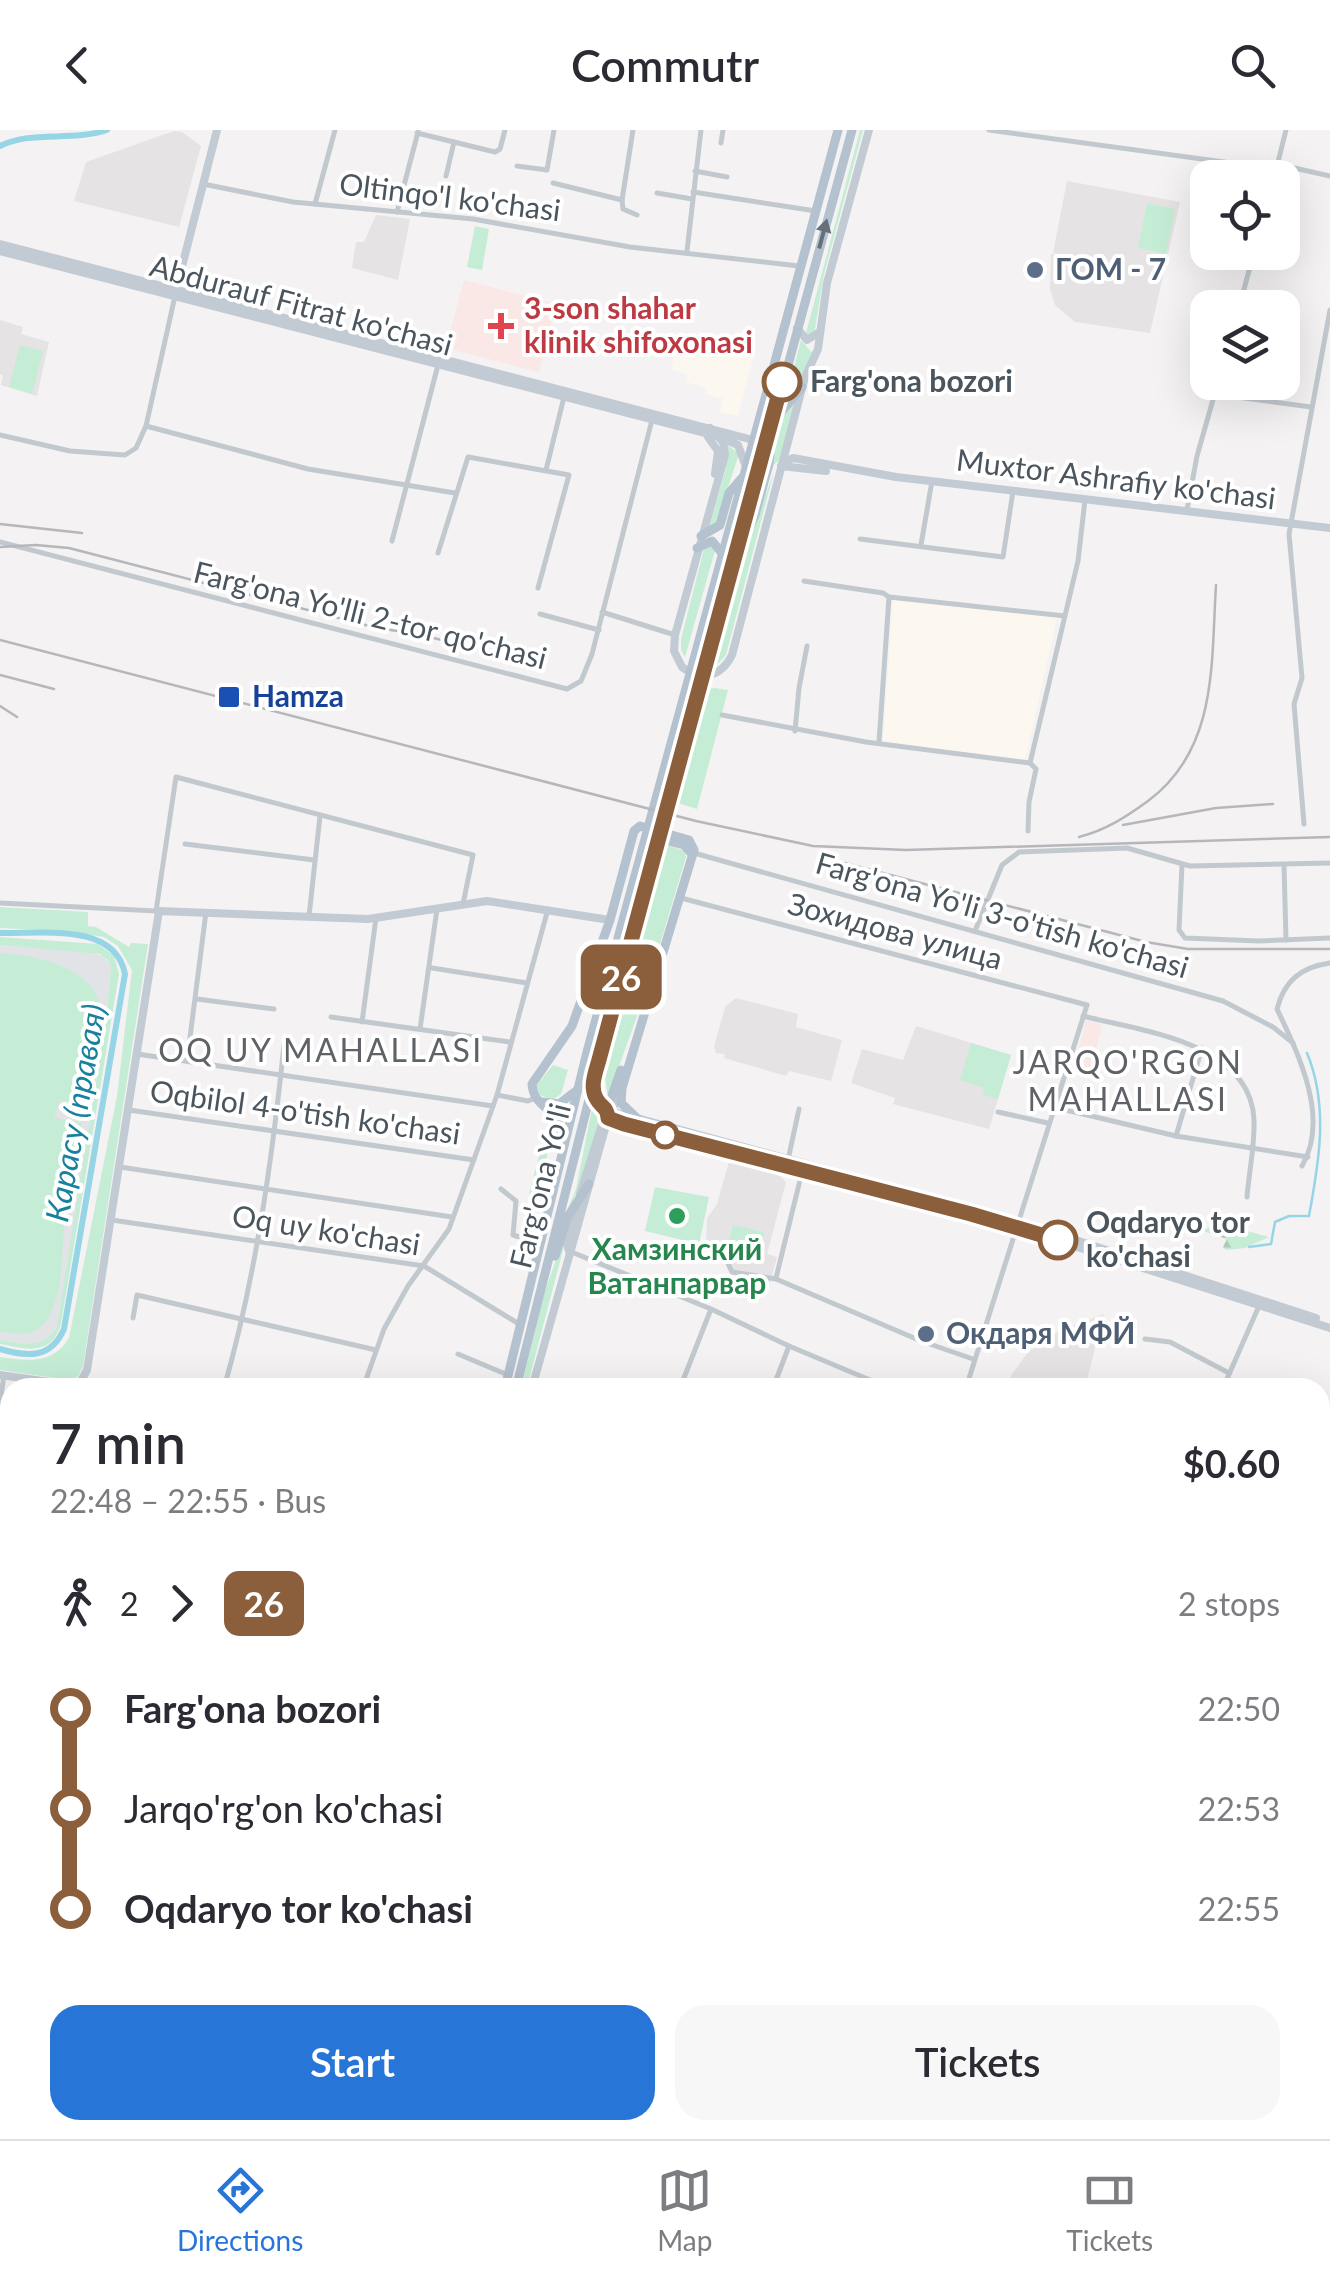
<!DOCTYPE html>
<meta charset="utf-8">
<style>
body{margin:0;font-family:Lato,sans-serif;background:#f7f7f7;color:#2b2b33;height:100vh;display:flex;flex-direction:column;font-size:38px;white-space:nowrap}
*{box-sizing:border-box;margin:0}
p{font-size:32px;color:#7c7c81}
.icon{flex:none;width:55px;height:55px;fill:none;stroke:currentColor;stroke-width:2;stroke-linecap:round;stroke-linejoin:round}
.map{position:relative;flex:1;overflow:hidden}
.details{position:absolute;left:0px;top:1248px;width:1330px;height:762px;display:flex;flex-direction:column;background:#fff;border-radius:30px 30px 0 0;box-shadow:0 10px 40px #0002}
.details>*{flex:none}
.badge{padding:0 20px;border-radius:15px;font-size:35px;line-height:65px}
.fabs{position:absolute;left:1190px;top:30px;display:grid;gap:20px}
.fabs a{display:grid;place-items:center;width:110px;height:110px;border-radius:20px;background:#fff;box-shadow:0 10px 40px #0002;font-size:50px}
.map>.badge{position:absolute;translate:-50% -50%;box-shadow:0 0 0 5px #fff}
.legs{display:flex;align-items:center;gap:15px;height:110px;padding:0 50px;font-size:32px}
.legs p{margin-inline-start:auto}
.headline{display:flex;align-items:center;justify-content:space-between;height:170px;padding:0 50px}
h1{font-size:55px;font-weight:600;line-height:75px}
.action{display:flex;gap:20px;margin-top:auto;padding:20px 50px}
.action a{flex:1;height:115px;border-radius:30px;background:#2875d8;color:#fff;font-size:40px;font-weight:600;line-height:115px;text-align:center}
.action a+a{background:#f7f7f7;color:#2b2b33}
ul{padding:0 50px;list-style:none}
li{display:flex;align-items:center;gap:35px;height:100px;font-size:38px}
li i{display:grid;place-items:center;width:15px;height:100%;margin:0 12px;background:currentColor}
li i::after{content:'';width:25px;height:25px;margin:-12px;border:8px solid;border-radius:50%;background:#fff}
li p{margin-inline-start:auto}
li:first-child i{background:linear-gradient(#0000 50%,currentColor 0)}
li:last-child i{background:linear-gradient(currentColor 50%,#0000 0)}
header{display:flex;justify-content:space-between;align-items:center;height:130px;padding:0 50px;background:#fff;font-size:45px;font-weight:600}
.dock{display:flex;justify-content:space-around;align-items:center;height:140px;border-top:2px solid #e1e1e2;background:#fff;font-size:28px;color:#7c7c81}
.dock a{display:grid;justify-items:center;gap:5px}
.dock .active{color:#2875d8}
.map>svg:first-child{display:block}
</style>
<header><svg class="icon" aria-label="back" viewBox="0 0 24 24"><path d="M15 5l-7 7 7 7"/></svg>Commutr<svg class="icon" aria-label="search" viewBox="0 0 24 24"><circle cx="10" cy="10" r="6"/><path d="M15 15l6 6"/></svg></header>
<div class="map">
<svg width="1330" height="2009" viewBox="0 0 1330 2009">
<defs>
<pattern id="forest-firs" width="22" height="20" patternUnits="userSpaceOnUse" patternTransform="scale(2.5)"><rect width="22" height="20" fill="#c5edd5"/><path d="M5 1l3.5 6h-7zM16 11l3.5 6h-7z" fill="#abcdb9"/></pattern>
</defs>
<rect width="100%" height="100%" fill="#f4f2f2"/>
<g fill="#fcf8ef">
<polygon points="680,202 698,207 700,202 747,217 745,224 754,226 738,286 720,282 723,269 705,264 706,258 686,252 687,245 671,239"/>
<polygon points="893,468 1057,487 1025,631 883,612"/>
</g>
<g fill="#e5e3e3">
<polygon points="174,1 182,2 201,16 179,97 74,71 86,32"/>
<polygon points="1067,51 1180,72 1150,203 1075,192 1055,175 1050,159 1051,124 1130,135 1053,123"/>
<polygon points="376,85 410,89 398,150 352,138 356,112 364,112"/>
<polygon points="0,190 23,197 21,204 49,212 37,266 1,255 3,246 0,244"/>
<polygon points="736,868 798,884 796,897 842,910 831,951 789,941 786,946 724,928 725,924 716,923 714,917 725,877"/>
<polygon points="916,896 1011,925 989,999 893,974 895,968 851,953 862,919 903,930"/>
<polygon points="729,1032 779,1045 786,1052 767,1124 777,1127 770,1153 731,1143 719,1118 706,1116 707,1088 717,1074"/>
<polygon points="1104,1184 1085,1257 1008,1257 1011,1246 1028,1222 1059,1201"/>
<polygon points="1320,1409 1330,1412 1330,1541 1320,1553"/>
</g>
<g fill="#fae8e6">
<polygon points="464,150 556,174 539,242 446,218"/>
<polygon points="1086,890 1102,895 1091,940 1074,936"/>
</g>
<polygon fill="#e1e3e6" points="0,815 88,822 104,826 111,836 106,890 58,1193 49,1209 36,1215 0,1210"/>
<g fill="#c5edd5">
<polygon points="860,0 863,0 824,144 814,205 809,207 806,203"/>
<polygon points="1147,73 1175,79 1166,124 1138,118"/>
<polygon points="475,96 489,99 482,140 467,137"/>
<polygon points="801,210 812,223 795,259 785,272"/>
<polygon points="20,215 43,221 32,264 9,257"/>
<polygon points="796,269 782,329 773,335 770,315 775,298"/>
<polygon points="727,314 739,324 716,394 709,398 726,338"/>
<polygon points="774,342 726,525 715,537 747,414"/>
<polygon points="705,415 716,417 685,527 681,520 681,509"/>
<polygon points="715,558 728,560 697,679 678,673 708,559"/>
<polygon points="667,715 685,721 686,727 646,861 608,967 605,949"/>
<path d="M 0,777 L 88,782 L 88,796 L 96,797 L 129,817 L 131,813 L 148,814 L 83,1236 L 78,1246 L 70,1250 L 0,1240 L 0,1227 C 28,1231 52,1235 69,1208 L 117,966 L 132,840 L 118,816 L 104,807 L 62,801 L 0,798 Z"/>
<path d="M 0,807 L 98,814 L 114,826 L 119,844 L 61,1194 C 51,1227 26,1219 0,1214 L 0,1210 C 24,1213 43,1221 57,1196 L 106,890 L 111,836 L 107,829 L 100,824 L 0,815 Z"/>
<path d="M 0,823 C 33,825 98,837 100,880 C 102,915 88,954 82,988 L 73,987 L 75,973 L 59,970 L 54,988 L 82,993 C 75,1022 68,1050 65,1078 C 61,1111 67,1177 38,1199 C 27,1207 12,1203 0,1201 Z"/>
<polygon points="971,913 1011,925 998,969 983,965 984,958 960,950"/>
<polygon points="553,935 568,940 561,964 552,970 540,965 536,956"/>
<polygon points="593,974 601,983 579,1058 562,1093 576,1059"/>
<polygon points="548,991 552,1003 538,1066 529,1064"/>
<polygon points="655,1057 709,1067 699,1114 645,1101"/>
<polygon points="573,1082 527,1257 521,1258 545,1161"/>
<polygon points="733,1095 764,1102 761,1118 729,1111"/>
</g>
<polygon fill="url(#forest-firs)" points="1230,1084 1229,1096 1269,1107 1245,1118 1226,1120 1223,1117 1227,1109 1203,1101"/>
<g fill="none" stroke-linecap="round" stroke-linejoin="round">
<g stroke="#96d5e6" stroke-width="2.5">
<path d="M 1249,1117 L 1271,1114 L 1275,1092 L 1289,1086 L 1309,1086 C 1319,1032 1329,976 1307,923"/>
<polyline points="1320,1960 1330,1958"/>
<polyline points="1262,2009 1263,2000"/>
</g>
<g stroke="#96d5e6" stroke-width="6">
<path d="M 0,16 C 32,0 71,12 107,0"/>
<path d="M 0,803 C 41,804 115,792 125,844 L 64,1199 C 51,1229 27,1227 0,1219"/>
</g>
<g stroke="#c1c9cf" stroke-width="5">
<polyline points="989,0 1276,39 1290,37 1330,46"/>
<polyline points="417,3 495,22 500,19 505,0"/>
<polyline points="721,13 723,0"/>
<polyline points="517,36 547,40 554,0"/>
<polyline points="695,41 727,47"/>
<polyline points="446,46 454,12"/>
<polyline points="1274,48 1286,0"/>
<polyline points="553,53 622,70 633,0"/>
<polyline points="203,54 293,72 473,89 630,117 799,136"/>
<polyline points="693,62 816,81"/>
<polyline points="657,63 692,69"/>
<polyline points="622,70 623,79 637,85"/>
<polyline points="315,74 335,0"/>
<polyline points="397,82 418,2"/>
<polyline points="687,121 701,0"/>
<polyline points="1239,178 1254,122"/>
<polyline points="1215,264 1311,277"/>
<polyline points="146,296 308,339 455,363"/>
<polyline points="0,305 70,321 125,325 136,318 146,296 175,166"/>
<polyline points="546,340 564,267"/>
<polyline points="1187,380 1197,326 1218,252"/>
<polyline points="860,409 1003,427 1013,361"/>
<polyline points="392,411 438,235"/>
<polyline points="0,412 567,559 581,551 592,524 652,290"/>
<polyline points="921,415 932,351"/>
<polyline points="438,423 468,327 569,345 538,458"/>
<polyline points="804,451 883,463 889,467"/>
<polyline points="602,482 675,505"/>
<polyline points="540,484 599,500"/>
<polyline points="722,585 866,612 1030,633"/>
<polyline points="795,601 799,558 807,516"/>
<polyline points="879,612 889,467 1065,486"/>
<polyline points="1304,694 1294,574 1302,548 1289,404 1330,180"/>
<polyline points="1028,701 1029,672 1036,639 1030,633 1078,431 1085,370"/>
<polyline points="185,714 314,730"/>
<polyline points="694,723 1223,871 1273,897 1293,913"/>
<polyline points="1182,735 1179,800 1185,808 1259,811 1330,808"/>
<polyline points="1284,735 1286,810"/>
<polyline points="681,768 1087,875 966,1258"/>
<polyline points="0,773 156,781"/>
<polyline points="156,781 176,647 473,725 463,774"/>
<polyline points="309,786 320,686"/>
<polyline points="975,801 1002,735 1019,722 1127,718 1190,736 1330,733"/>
<polyline points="432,838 527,853"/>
<polyline points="197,869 274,879"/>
<path d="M 1083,886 C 1141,901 1251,912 1254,990 C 1255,1015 1249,1042 1247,1067"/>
<polyline points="331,887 510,912"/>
<polyline points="362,892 376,788"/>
<polyline points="420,899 437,779"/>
<polyline points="137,924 493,976"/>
<polyline points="187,931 206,782"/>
<polyline points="497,965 528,971 535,968"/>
<polyline points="1053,977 1176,1006 1308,1027"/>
<polyline points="129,980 474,1030"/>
<polyline points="998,982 1048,993"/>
<polyline points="1176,1006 1202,918"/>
<polyline points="788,1030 799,979"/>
<path d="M 1302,1036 C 1330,989 1299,925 1277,879 C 1284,851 1301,837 1330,833"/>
<polyline points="120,1037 452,1087"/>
<polyline points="501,1059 516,1071 513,1105 540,1113"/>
<polyline points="112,1090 424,1136 519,1194"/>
<polyline points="721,1118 732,1142 776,1149 921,1211 973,1229"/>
<polyline points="569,1121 711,1179 789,1216 889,1258"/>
<polyline points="776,1148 803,1038"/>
<polyline points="133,1188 137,1165 376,1220"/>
<polyline points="1145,1209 1170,1212 1227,1242"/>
<polyline points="458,1224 508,1245"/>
<path d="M 224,1258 C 256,1146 272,1030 284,915"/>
<polyline points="363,1258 384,1199 408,1156 449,1099 497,965 548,779"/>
<polyline points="680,1258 711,1179"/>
<polyline points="773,1258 789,1216"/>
<polyline points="1223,1258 1259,1176"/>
<polyline points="0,1273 4,1245"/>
<polyline points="1320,1356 1330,1357"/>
<polyline points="0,1676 2,1681 10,1683"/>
<polyline points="0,1748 10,1751"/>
<polyline points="0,1813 10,1816"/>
<polyline points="0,1871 10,1874"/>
<polyline points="1320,1905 1330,1908"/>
<polyline points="0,1982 10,1982"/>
<polyline points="20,2000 20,2009"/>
<polyline points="82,2000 93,2009"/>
<polyline points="418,2000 460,2006 507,2000"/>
<polyline points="599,2000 604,2005 822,2009"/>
<polyline points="845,2009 847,2000"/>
<polyline points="991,2009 993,2000"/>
<polyline points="1056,2009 1058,2000"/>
</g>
<g stroke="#c2cad4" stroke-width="8">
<polyline points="0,114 753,310"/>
<polyline points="0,121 720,307 738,315 745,334"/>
<polyline points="176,160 217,0"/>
<polyline points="797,198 807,210 818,203"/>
<path d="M 710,298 L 723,312 L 725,325 L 675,505 L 674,521 L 682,537 C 701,552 721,547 732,525 L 805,247 L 818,219 L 827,153 L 869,0"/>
<polyline points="708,307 718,321 715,344"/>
<polyline points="784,333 793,328 896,347 1330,398"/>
<polyline points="781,336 826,341"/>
<polyline points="611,981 1017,1091 1316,1188"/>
<polyline points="608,989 1015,1097 1330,1198"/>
<polyline points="580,1064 603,991"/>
<polyline points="569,1121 567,1114 577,1077"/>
<polyline points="0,1245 70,1255 81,1251 87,1240 159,781 368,789 487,771 610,790"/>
<polyline points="532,1258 605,999 620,961"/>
<polyline points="0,1450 10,1440"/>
<polyline points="1320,1847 1330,1849"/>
<polyline points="0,1919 10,1922"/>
<polyline points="0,1933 10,1936"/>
<polyline points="247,2000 280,2009"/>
<polyline points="288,2000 308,2005"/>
<polyline points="333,2009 335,2000"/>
</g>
<g stroke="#b4c1ce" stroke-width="9">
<polyline points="772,293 802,257"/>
<polyline points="701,406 720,395 729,363 742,348"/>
<polyline points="743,411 755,385 769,334 770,325 761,314"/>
<polyline points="697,418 712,411 721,422"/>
<polyline points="653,707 684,715 692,724"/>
<polyline points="593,956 598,972 611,981"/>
<polyline points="542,972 559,974 576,961"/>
<polyline points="607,980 621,940"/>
<path d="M 562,1009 C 560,975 534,981 532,954 L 572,896 L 610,790 L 634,701 L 640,696 L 689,710 L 694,720 L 622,958 L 621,973 L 639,990"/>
<polyline points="555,1126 567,1088 589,1054"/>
<polyline points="505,1258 587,922 838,0"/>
<polyline points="516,1258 600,926 852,0"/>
<polyline points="307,2009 309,2000"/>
<polyline points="318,2009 321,2000"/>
</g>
<g stroke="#b5b7bc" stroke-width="2.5">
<polyline points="0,394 82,403"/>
<polyline points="0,417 36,415 69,418 377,498 411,503"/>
<polyline points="400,500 513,527"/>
<polyline points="0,510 696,691 813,716 906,720 1330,707"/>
<polyline points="0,545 54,559"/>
<polyline points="0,576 17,587"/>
<polyline points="1123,695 1216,678 1273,674"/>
<path d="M 1079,707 C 1106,700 1126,687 1148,671 C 1218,619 1211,534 1216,455"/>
<polyline points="822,727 1146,812 1188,819 1330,819"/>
</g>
</g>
<defs><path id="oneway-solid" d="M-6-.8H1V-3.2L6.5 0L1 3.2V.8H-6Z" transform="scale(2.5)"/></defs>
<use fill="#65707a" href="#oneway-solid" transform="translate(823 104) rotate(-75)"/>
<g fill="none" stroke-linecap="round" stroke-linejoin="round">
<g stroke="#fff" stroke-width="22">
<path id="line-1" d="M 782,252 L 600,926 C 597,939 589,955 596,968 C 601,978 607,976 608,988 L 624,994 L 971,1084 L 1058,1110"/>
</g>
<use href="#line-1" stroke="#8b5e3c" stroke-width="15"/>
</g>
<g fill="#5c6f8a" stroke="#fff" stroke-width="4">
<circle cx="1035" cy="140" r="10"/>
<circle cx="926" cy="1204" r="10"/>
</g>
<path fill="#e0444e" stroke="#fff" stroke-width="4" d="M496 181h10v10h10v10h-10v10h-10v-10h-10v-10h10z"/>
<g fill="#fff" stroke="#8b5e3c" stroke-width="5">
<circle cx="782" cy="252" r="18"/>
<circle cx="665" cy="1005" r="12"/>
<circle cx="1058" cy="1110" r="18"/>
</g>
<rect fill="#1a4fb4" stroke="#fff" stroke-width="4" x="217" y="555" width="24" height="24" rx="5"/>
<circle fill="#2e9e5b" stroke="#fff" stroke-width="4" cx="677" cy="1086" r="10"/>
<g text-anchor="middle" stroke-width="8" stroke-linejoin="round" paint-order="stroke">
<g font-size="30" fill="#4b555e" stroke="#fff">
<text transform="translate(450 68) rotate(7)" y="10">Oltinqo'l ko'chasi</text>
<text transform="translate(301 176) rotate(15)" y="10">Abdurauf Fitrat ko'chasi</text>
<text transform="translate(1116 350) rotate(7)" y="10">Muxtor Ashrafiy ko'chasi</text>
<text transform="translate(370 486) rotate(14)" y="10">Farg'ona Yo'lli 2-tor qo'chasi</text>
<text transform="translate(1002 786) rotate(16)" y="10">Farg'ona Yo'li 3-o'tish ko'chasi</text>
<text transform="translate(895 802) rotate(15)" y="10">Зохидова улица</text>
<text transform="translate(305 983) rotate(8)" y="10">Oqbilol 4-o'tish ko'chasi</text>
<text transform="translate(541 1056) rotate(-76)" y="10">Farg'ona Yo'li</text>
<text transform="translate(326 1101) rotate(9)" y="10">Oq uy ko'chasi</text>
</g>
<g font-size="30" font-weight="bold" fill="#4e5e75" stroke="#fff" text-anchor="start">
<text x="1055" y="150">ГОМ - 7</text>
<text x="946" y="1214">Окдаря МФЙ</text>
</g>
<g font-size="30" font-weight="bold" fill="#be3a42" stroke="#fff" text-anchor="start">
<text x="524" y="189">3-son shahar<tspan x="524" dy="34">klinik shifoxonasi</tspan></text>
</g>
<g font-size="30" font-weight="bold" fill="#4b555e" stroke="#fff" text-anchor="start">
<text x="810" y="262">Farg'ona bozori</text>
<text x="1086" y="1103">Oqdaryo tor<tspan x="1086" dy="34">ko'chasi</tspan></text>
</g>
<g font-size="30" font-weight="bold" fill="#164399" stroke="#fff" text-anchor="start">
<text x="252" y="577">Hamza</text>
</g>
<g font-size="30" font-weight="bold" fill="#27864d" stroke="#fff">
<text x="677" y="1130">Хамзинский<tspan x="677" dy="34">Ватанпарвар</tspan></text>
</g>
<g font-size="32" letter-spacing="2.5" fill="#5f6266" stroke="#fff">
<text x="321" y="932">OQ UY MAHALLASI</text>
<text x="1128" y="944">JARQO'RGON<tspan x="1128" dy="37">MAHALLASI</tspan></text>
</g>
<g font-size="32" font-style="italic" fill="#18819d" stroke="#fff">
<text transform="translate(76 983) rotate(-80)" y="11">Карасу (правая)</text>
</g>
</g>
</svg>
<div class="fabs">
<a><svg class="icon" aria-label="locate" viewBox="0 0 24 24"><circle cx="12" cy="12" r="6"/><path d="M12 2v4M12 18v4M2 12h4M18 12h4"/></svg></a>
<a><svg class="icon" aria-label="layers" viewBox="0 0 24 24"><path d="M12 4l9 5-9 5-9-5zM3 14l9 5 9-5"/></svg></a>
</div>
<b class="badge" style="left:621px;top:847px;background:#8b5e3c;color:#fff">26</b>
<section class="details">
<div class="headline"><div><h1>7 min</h1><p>22:48 – 22:55 · Bus</p></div><b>$0.60</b></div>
<div class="legs"><svg class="icon" aria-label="walk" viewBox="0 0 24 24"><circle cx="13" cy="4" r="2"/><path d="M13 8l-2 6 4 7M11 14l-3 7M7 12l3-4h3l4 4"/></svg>2<svg class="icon" aria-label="forward" viewBox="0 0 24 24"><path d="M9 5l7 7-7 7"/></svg><b class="badge" style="background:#8b5e3c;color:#fff">26</b><p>2 stops</p></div>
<ul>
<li><i style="color:#8b5e3c"></i><b>Farg'ona bozori</b><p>22:50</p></li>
<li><i style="color:#8b5e3c"></i><span>Jarqo'rg'on ko'chasi</span><p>22:53</p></li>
<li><i style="color:#8b5e3c"></i><b>Oqdaryo tor ko'chasi</b><p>22:55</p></li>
</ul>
<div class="action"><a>Start</a><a>Tickets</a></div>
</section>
</div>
<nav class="dock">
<a class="active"><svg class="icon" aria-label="directions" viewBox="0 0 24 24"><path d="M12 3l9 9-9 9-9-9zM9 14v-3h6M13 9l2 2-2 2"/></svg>Directions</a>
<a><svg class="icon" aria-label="map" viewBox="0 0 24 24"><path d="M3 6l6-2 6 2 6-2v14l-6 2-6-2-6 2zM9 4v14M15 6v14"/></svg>Map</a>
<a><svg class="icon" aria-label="tickets" viewBox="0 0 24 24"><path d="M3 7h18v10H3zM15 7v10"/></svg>Tickets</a>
</nav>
